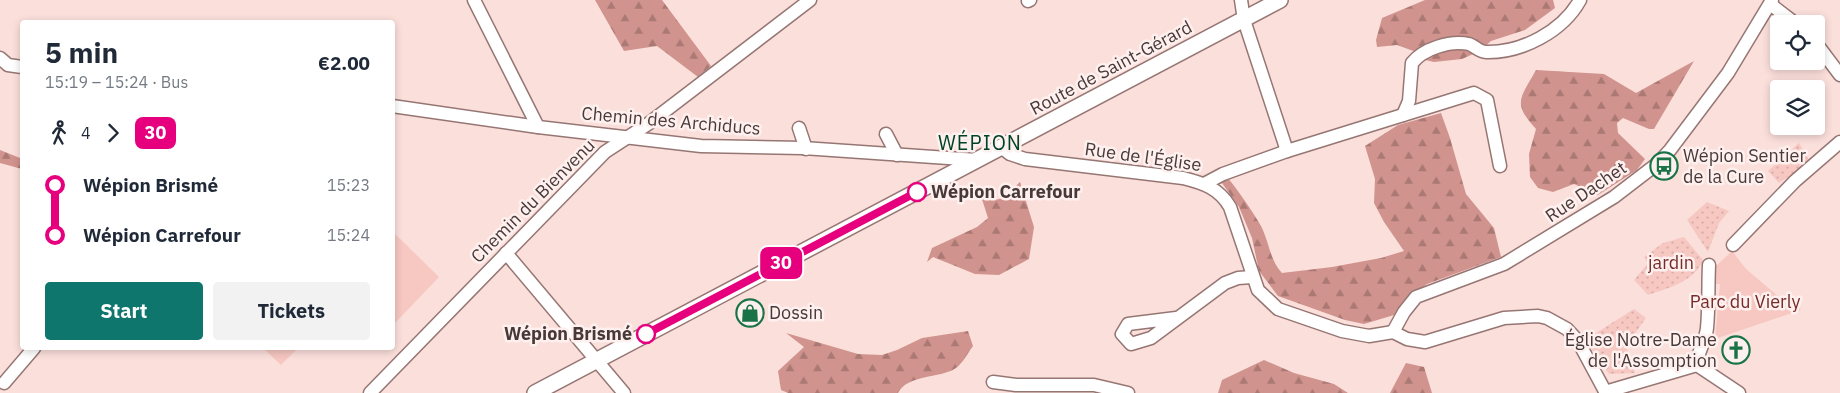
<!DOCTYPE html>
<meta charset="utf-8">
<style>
body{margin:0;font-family:"IBM Plex Sans",sans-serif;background:#f2f2f3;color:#1f2937;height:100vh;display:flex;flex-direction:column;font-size:19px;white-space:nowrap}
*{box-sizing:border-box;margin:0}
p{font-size:16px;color:#747a83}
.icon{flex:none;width:28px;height:28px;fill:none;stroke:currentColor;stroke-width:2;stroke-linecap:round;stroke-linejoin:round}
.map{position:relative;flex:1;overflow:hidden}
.drawer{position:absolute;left:20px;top:20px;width:375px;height:330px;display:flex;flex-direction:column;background:#fff;border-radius:5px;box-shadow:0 2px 8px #0003}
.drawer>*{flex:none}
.badge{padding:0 10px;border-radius:8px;font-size:18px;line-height:32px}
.controls{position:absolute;left:1770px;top:15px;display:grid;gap:10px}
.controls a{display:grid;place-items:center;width:55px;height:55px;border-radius:5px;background:#fff;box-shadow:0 2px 8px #0003;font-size:25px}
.map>.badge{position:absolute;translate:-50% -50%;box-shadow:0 0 0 2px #fff}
.legs{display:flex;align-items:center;gap:8px;height:55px;padding:0 25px;font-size:16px}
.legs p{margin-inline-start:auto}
.overview{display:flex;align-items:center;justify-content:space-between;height:85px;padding:0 25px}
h1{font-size:28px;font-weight:800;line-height:38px}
.primary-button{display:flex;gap:10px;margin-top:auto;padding:10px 25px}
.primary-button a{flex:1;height:58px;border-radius:5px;background:#0f766e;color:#fff;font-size:20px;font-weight:800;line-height:58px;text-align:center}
.primary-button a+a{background:#f2f2f3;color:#1f2937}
ul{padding:0 25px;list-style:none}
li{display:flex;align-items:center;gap:18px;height:50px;font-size:19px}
li i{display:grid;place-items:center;width:8px;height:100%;margin:0 6px;background:currentColor}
li i::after{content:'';width:12px;height:12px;margin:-6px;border:4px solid;border-radius:50%;background:#fff}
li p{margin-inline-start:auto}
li:first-child i{background:linear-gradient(#0000 50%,currentColor 0)}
li:last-child i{background:linear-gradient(currentColor 50%,#0000 0)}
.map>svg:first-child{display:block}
</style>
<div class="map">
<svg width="1840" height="393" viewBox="0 0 1840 393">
<defs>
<pattern id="grass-dots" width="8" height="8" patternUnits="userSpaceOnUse" patternTransform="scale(1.25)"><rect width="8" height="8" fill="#f7c7c2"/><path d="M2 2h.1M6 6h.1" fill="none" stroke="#d5aca7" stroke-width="1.8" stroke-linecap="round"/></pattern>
<pattern id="forest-firs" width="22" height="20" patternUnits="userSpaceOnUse" patternTransform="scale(1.25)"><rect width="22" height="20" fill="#d1938d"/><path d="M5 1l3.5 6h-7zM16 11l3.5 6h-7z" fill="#ab7974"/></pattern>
</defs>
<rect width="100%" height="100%" fill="#fbdfdb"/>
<g fill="url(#grass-dots)">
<polygon points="1799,143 1810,162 1779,183 1768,171"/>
<polygon points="1707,202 1729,211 1719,223 1708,252 1687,220"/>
<path d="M 1684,237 L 1703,260 C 1695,281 1669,288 1648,295 L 1634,280 L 1648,263 L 1644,257 L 1663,243 Z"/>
<polygon points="1634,309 1646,318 1626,346 1635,373 1609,374 1585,340"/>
</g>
<g fill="url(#forest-firs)">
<polygon points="595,0 662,0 711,66 698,77 657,46 624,51"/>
<polygon points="1425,0 1553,0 1555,8 1525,30 1491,41 1480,51 1462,59 1434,62 1421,59 1416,52 1397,45 1377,47 1376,40 1382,18"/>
<path d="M 1694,61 L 1654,129 L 1649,129 L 1623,118 L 1617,123 L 1618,133 L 1645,159 L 1637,170 L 1598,195 L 1574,184 L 1553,192 L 1538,188 L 1530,177 L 1529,154 L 1536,129 C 1512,103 1520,99 1536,70 L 1604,74 L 1636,93 Z"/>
<path d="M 1441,113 L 1450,138 L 1466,194 L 1494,228 L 1501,257 L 1427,284 L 1407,299 L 1394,315 L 1364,324 L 1345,320 L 1278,296 L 1259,271 L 1252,238 L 1239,207 L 1222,183 L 1227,177 C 1238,190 1252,211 1261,226 C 1269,241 1270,261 1282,273 L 1332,267 L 1381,258 L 1404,251 L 1384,222 L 1374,203 L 1375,179 L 1365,146 L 1398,125 Z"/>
<polygon points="0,150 20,158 22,169 0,163"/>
<path d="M 1020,182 L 1034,227 L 1029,259 L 999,275 L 975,274 L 933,257 L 927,262 L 932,248 L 977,227 L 988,218 L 980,193 C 999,207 1006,196 1020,182 Z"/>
<path d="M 968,331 L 973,346 C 968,353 962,364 956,368 C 939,379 908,374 898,393 L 788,393 L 781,390 L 778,371 L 804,347 L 786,333 L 858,354 L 882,355 L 897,350 L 922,338 Z"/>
<polygon points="1264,360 1294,373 1334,384 1348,393 1218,393 1222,380"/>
<polygon points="1406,363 1424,367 1432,393 1390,393"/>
</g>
<g fill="#f7c7c2">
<polygon points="393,232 439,277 393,325 392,325"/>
<polygon points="1732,251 1746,269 1784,301 1791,296 1801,310 1715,339 1720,284 1714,284 1715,267"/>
<polygon points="263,348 298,348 281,365"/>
</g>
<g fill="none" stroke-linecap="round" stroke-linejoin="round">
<g stroke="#967673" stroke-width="15">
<g id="minor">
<polyline points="474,0 538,127"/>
<polyline points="1241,0 1244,20 1287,151"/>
<polyline points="1028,1 1030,0"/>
<polyline points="1770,4 1796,24"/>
<polyline points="1816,43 1840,75"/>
<polyline points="0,58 8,65 22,67"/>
<polyline points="392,106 538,127 701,146 803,148 977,160"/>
<path d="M 1403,115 L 1409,101 L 1412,63 C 1423,49 1450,40 1469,44 C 1475,46 1479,52 1486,52 C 1522,53 1563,31 1580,0"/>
<polyline points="799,128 806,149"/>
<polyline points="886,134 897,155"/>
<path d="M 1001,147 L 1010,154 L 1025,159 L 1183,178 C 1203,183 1219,188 1230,207 L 1258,290 L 1278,309 L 1342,331 L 1369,336 L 1393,332 L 1407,339 L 1425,342 L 1504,318 L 1538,316 L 1547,318 L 1567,329 L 1578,341 L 1606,393"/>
<polyline points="1206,183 1223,174 1287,151 1474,93 1487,100 1500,166"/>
<polyline points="1733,245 1795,181 1840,142"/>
<polyline points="506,253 624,393"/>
<polyline points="1176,318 1128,324 1122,334 1131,344 1151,338 1225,283 1238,278 1252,277"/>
<polyline points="1393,332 1404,312 1416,297 1504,264 1614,197 1657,164 1670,150 1728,73 1772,0"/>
<path d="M 1697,365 C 1697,352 1706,341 1707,328 C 1709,307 1708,286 1709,265"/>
<polyline points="993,382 1016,385 1094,385 1128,393"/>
<polyline points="4,383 34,348"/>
<polyline points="1605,392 1697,365 1739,393"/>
<polyline points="370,393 605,152 648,124 810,0"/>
</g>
</g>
<g stroke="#967673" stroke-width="18">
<polyline id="major" points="535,393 1280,0"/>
</g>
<use href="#minor" stroke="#fff" stroke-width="12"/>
<use href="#major" stroke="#fff" stroke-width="15"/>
</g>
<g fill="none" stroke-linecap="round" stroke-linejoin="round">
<g stroke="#fff" stroke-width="11">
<polyline id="line-1" points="646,334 917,192"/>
</g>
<use href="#line-1" stroke="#e6007e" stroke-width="8"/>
</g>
<defs>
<g id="bus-ring" transform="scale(1.4375)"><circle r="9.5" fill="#fef0ee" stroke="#197347" stroke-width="1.5"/><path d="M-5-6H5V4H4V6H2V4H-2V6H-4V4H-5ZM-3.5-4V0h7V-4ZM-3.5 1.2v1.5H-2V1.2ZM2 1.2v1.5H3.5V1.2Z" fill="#197347"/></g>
<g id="shop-ring" transform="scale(1.4375)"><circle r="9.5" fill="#fef0ee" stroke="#197347" stroke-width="1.5"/><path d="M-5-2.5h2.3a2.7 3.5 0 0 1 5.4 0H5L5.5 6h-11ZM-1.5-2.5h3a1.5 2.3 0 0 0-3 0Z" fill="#197347"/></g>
<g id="church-ring" transform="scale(1.4375)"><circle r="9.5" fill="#fef0ee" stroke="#197347" stroke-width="1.5"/><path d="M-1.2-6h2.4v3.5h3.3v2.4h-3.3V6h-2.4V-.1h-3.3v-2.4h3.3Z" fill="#197347"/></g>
</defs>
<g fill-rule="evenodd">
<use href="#bus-ring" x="1664" y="166"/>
<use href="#shop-ring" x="750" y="313"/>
<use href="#church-ring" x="1736" y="350"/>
</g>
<g fill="#fff" stroke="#e6007e" stroke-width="2.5">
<circle cx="917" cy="192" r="9"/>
<circle cx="646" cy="334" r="9"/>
</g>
<g text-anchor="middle" stroke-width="5" stroke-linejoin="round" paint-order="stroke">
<g font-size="18" fill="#473937" stroke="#fef0ee">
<text transform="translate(1111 68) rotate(-28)" y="6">Route de Saint-Gérard</text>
<text transform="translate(671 121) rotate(5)" y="6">Chemin des Archiducs</text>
<text transform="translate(1143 157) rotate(8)" y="6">Rue de l'Église</text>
<text transform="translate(1586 192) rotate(-34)" y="6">Rue Dachet</text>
<text transform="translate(533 201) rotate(-45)" y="6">Chemin du Bienvenu</text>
</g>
<g font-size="18" fill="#473937" stroke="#fef0ee" text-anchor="start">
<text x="1683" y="162">Wépion Sentier<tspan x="1683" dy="21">de la Cure</tspan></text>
<text x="769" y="319">Dossin</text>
<text x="1717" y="346" text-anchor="end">Église Notre-Dame<tspan x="1717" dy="21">de l'Assomption</tspan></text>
</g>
<g font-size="18" font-weight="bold" fill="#473937" stroke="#fef0ee" text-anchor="start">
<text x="931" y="198">Wépion Carrefour</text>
<text x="632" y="340" text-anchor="end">Wépion Brismé</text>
</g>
<g font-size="18" fill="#752a27" stroke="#fef0ee">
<text x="1671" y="269">jardin</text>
<text x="1745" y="308">Parc du Vierly</text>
</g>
<g font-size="20" letter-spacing="1" fill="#004225" stroke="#fef0ee">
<text x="980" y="150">WÉPION</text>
</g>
</g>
</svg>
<div class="controls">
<a><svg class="icon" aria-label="locate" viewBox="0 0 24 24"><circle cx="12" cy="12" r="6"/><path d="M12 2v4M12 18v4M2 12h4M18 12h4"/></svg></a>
<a><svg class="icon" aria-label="layers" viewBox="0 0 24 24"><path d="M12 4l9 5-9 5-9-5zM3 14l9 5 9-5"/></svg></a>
</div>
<b class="badge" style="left:781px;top:263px;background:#e6007e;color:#fff">30</b>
<section class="drawer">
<div class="overview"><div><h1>5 min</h1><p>15:19 – 15:24 · Bus</p></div><b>€2.00</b></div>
<div class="legs"><svg class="icon" aria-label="walk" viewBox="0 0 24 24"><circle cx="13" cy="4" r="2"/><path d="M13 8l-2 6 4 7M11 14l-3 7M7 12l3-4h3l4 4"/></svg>4<svg class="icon" aria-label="forward" viewBox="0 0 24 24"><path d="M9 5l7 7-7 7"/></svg><b class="badge" style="background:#e6007e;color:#fff">30</b></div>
<ul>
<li><i style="color:#e6007e"></i><b>Wépion Brismé</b><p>15:23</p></li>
<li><i style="color:#e6007e"></i><b>Wépion Carrefour</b><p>15:24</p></li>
</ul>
<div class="primary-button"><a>Start</a><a>Tickets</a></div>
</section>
</div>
